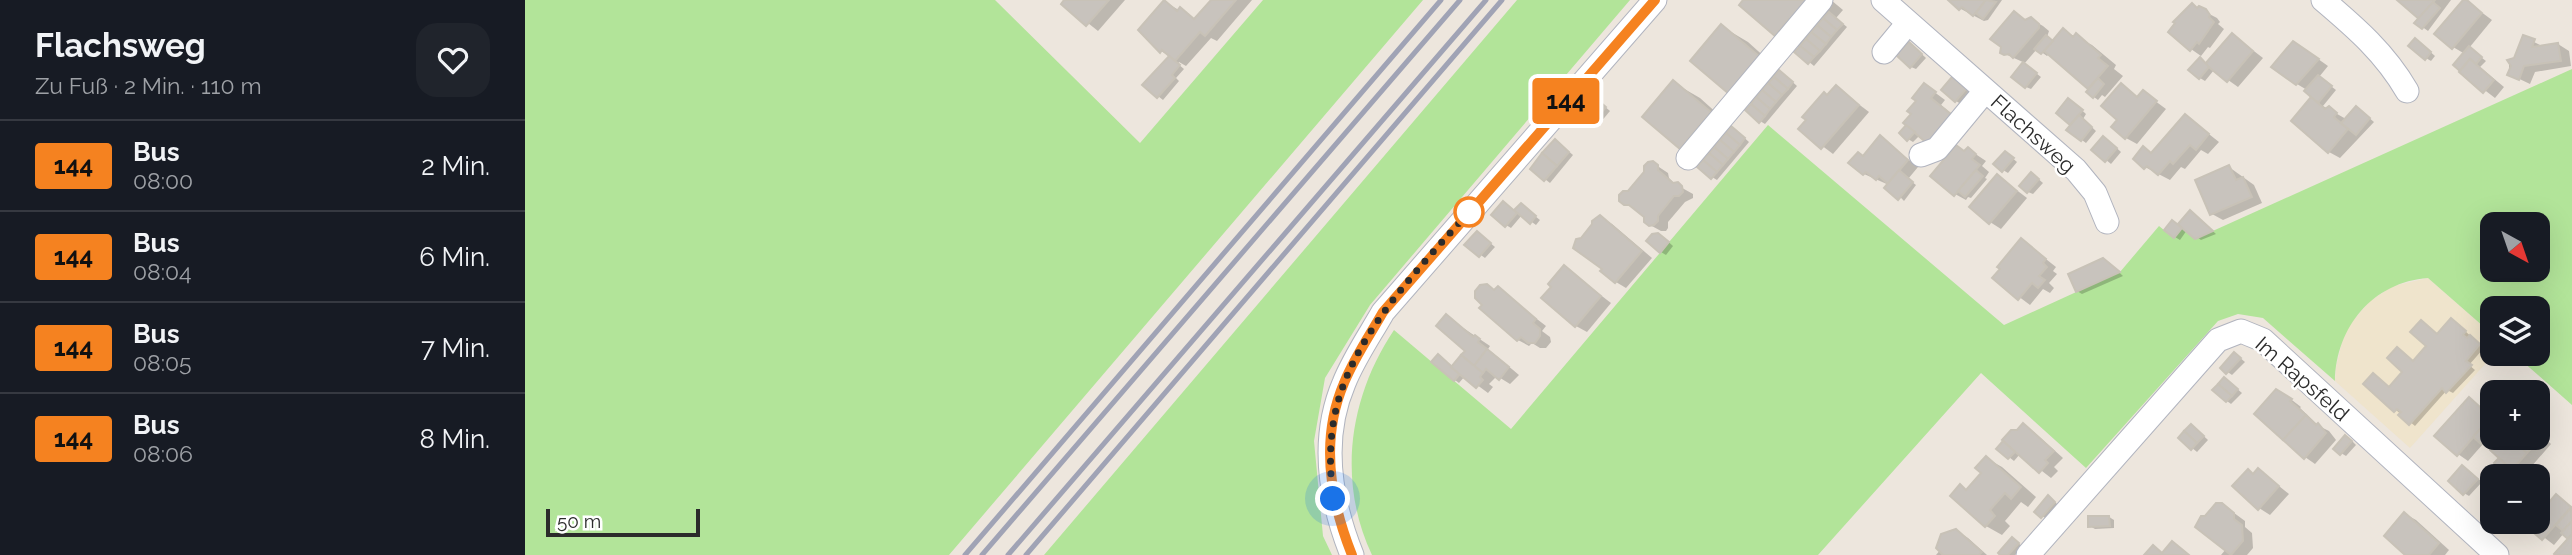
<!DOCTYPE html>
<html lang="de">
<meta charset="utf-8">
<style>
body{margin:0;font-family:Raleway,sans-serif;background:#20242c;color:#f1f3f6;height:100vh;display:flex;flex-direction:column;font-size:26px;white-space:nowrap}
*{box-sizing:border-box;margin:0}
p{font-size:23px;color:#9ea1a6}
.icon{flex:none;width:38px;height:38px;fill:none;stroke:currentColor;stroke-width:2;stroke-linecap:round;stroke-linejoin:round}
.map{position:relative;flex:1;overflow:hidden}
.details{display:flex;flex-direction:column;background:#171b24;width:525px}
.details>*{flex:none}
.badge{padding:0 14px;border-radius:5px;font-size:24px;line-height:46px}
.needle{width:46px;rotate:140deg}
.tools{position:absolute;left:1955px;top:212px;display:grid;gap:14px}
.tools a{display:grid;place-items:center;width:70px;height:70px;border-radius:14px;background:#171b24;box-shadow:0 7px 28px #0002;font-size:35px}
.scale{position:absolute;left:21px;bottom:18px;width:154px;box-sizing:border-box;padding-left:7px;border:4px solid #2b2b2b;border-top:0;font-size:19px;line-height:24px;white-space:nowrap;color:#2b2b2b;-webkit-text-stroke:5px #fff;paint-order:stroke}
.you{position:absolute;width:35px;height:35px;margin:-18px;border:5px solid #fff;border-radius:50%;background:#1a73e8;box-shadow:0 0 0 10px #1a73e833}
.map>.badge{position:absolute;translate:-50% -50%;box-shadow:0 0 0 4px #fff}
.round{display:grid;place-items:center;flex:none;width:74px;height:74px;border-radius:21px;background:#20242c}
.head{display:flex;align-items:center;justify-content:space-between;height:119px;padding:0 35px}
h1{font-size:33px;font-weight:700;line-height:52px}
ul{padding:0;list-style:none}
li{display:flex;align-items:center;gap:21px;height:91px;padding:0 35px;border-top:2px solid #363941}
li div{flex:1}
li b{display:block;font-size:26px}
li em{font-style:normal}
li .badge{min-width:77px;font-weight:700;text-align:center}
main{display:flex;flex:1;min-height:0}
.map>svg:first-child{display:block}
</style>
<main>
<section class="details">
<div class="head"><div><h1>Flachsweg</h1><p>Zu Fuß · 2 Min. · 110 m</p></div><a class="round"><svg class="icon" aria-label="heart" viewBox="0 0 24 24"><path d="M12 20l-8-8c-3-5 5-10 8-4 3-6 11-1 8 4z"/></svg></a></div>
<ul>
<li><span class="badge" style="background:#f58220;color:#111">144</span><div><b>Bus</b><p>08:00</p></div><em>2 Min.</em></li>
<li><span class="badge" style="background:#f58220;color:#111">144</span><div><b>Bus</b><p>08:04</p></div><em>6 Min.</em></li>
<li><span class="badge" style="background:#f58220;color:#111">144</span><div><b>Bus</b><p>08:05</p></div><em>7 Min.</em></li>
<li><span class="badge" style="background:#f58220;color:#111">144</span><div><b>Bus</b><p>08:06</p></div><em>8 Min.</em></li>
</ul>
</section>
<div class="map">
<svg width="2047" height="555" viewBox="0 0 2047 555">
<rect width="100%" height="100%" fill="#ede6dd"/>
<polygon fill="#efe4cc" points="1903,278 1967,334 1967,354 1969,354 1885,448 1810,381 1811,367 1818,338 1826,323 1845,301 1868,286"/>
<g fill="#b2e499" fill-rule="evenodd">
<polygon points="0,0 470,0 615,143 738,0 898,0 424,555 0,555"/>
<polygon points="992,0 1105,0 845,305 800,378 789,441 798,536 807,555 519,555"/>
<path d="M 2047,69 L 2047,405 L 1989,354 L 2012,354 L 2012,308 L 1967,308 L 1967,334 L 1903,278 C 1848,282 1811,327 1810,381 L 1738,318 L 1713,314 L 1693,321 L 1561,468 L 1456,373 L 1293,555 L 847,555 C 812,481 824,397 869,330 L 986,429 L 1243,125 L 1479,325 L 1595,272 L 1634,226 L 1649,238 L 1657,228 L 1670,239 ZM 1967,224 L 2012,224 L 2012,270 L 1967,270 Z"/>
</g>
<g fill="#0003">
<polygon points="542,0 600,0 573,31 539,4"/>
<polygon points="688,0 727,0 692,41 686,38 661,66 654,62 653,64 659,69 651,78 654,81 638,100 619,85 646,57 636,51 616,30 640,2 671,20"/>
<polygon points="1220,0 1306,0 1318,10 1311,18 1322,27 1289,66 1272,52 1275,48 1251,34"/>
<polygon points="1425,0 1477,0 1463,20 1459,21 1436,9"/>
<polygon points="1875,0 1926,0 1903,31 1892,23 1896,18"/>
<polygon points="1940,0 1967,20 1944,48 1961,61 1955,67 1979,87 1970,98 1936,72 1940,54 1928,47"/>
<polygon points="1667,5 1692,18 1695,22 1693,24 1699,29 1685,48 1683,47 1676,56 1666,49"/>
<polygon points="1489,13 1502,21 1506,19 1518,26 1524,31 1522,37 1529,42 1539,31 1567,45 1591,65 1589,69 1598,76 1580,97 1577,95 1573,100 1569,97 1566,89 1524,54 1522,56 1512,49 1499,64 1516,77 1506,89 1501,87 1488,77 1500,63 1480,54"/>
<polygon points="1196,26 1223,42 1272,86 1240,124 1235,121 1227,105 1204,91"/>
<polygon points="1708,35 1738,58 1713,87 1689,70 1680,81 1675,78 1675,59 1683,64"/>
<polygon points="1999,37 2019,47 2033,44 2044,51 2046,66 2010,72 2005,84 1984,74 1984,62 1990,60"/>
<polygon points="1895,43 1910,56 1906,61 1901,58"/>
<polygon points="1389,47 1401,58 1391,69 1386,67"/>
<polygon points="1779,49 1803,66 1794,77 1811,90 1798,106 1821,119 1836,111 1849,122 1815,158 1804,152 1794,102 1782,90 1772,84"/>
<polygon points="1432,82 1445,93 1436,104 1431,101"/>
<polygon points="1149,83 1175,98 1224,142 1192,180 1187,177 1179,161 1156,148"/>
<polygon points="1400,85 1420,100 1416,105 1436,122 1395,135 1388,142 1383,139 1389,114"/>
<polygon points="1596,86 1614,98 1618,92 1641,109 1612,144 1601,138 1595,120"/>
<polygon points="1311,87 1344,112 1308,154 1275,129"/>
<polygon points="1072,100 1085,111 1075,123 1058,109"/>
<polygon points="1549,103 1561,114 1558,119 1571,131 1561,143 1557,140 1547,125 1533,113"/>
<polygon points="1661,116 1694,142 1683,154 1676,150 1660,169 1656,167 1645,180 1620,167 1619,149 1628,154"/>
<polygon points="1356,138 1393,167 1383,179 1391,185 1379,201 1364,185 1339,174 1339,157"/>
<polygon points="1584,141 1596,152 1586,164 1569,150"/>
<polygon points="1035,144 1048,155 1025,183 1007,169"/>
<polygon points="1443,149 1461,161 1457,166 1464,172 1460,178 1462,179 1446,198 1443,197 1441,200 1430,194 1440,152"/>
<polygon points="1485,156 1492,162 1483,173 1478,170"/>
<polygon points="1128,163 1143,173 1144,178 1150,184 1168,194 1168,198 1160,202 1143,222 1143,228 1141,231 1136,231 1125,225 1120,216 1100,203 1104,192"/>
<polygon points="1704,167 1729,185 1737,203 1698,220 1687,214"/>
<polygon points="1473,176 1502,198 1476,229 1465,222"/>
<polygon points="1511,177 1518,183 1508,194 1503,192"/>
<polygon points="996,205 1015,220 1011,225 997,215 986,228 981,225"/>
<polygon points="1665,212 1670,215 1691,234 1676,240 1662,230 1655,240 1650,237 1648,222 1654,225"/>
<polygon points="1075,217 1087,224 1127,258 1101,288 1091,282 1079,269"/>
<polygon points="957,236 970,247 960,258 942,245"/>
<polygon points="1139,238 1148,246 1141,255 1136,252"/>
<polygon points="1497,240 1531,267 1528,271 1532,274 1524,283 1529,288 1525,293 1518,289 1505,305 1469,278"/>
<polygon points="1584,263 1598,276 1557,294 1552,291"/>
<polygon points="1039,267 1086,303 1062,332 1051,326 1028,286"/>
<polygon points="973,289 1021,326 1017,331 1025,337 1026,342 1021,348 1015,348 1007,343 1004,346 993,340 971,291"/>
<polygon points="922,317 965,346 963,349 994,375 985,384 972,376 964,384 968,387 963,393 940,376 934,383 930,380 914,356 928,367 942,351"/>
<polygon points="1931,323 1959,348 1944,365 1950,370 1928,393 1922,390 1890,426 1840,384 1849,375 1866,389 1913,336"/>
<polygon points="1714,357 1720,362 1707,375 1697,368"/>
<polygon points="1704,382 1717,393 1706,404 1702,401"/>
<polygon points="1763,397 1776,407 1775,408 1794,426 1804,431 1811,440 1790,464 1780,457"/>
<polygon points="1945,399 1967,416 1968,438 1962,445 1958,444 1943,461 1933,454"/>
<polygon points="2012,424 2025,435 2021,439 2026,444 1999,475 1987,468 1991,474 1988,476 1984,474 1981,464 1968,450 1979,438 2012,438"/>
<polygon points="1498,426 1509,432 1538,458 1529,467 1533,471 1526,478 1495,454 1489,461 1474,449"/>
<polygon points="1671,429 1683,440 1672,452 1655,438"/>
<polygon points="1826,440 1831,445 1821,456 1816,453"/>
<polygon points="1461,458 1477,467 1511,497 1503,507 1496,502 1480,521 1485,526 1477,535 1461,526 1436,487 1443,491 1459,472"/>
<polygon points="1734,470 1764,494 1745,515 1734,508 1723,471 1730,475"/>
<polygon points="1943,470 1957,482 1944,496 1939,493"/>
<polygon points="2032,496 2047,507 2047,555 2033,555 2046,539 2039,533 2029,545 1999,522 2012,522 2012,498 2023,507"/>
<polygon points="1528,500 1534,506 1522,519 1517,516"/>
<polygon points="1697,504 1720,521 1720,527 1727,533 1728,548 1722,555 1696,555 1701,549 1681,517"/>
<polygon points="1880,514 1891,520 1924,550 1920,555 1883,555"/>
<polygon points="1584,517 1589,520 1589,528 1570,529 1565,526"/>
<polygon points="1431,531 1443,538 1462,555 1411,555"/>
<polygon points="1492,542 1498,547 1490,555 1478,555"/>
</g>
<g fill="#c8c3bd" stroke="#c8c2b7" stroke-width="2">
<polygon points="539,0 584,0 561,26 536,4"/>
<polygon points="639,0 652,11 655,7 669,19 686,0 711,0 680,36 675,32 650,61 637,50 635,53 613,30"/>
<polygon points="1218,0 1287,0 1268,23 1264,19 1250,36 1214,5"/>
<polygon points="1423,0 1461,0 1448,16 1437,7 1434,10"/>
<polygon points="1461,0 1471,2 1458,19 1451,13"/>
<polygon points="1872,0 1910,0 1894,19"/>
<polygon points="1938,0 1942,0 1957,13 1927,49 1909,34"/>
<polygon points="1908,2 1915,8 1897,29 1889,23"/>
<polygon points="1667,3 1672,8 1674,6 1681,9 1685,15 1684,17 1689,22 1674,44 1672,42 1665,51 1643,32 1650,23 1648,22"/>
<polygon points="1489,11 1500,20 1506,17 1514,24 1514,28 1488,58 1484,54 1479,55 1475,53 1476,47 1465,39"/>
<polygon points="1304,12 1318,24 1312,30 1298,18"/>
<polygon points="1298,18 1312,30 1306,37 1292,25"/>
<polygon points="1196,24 1234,56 1203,93 1165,61"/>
<polygon points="1292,25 1306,37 1301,44 1286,32"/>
<polygon points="1538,28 1548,37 1551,33 1576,55 1573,58 1583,66 1563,89 1519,51"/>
<polygon points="1286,32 1301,44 1295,51 1281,39"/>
<polygon points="1707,33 1728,51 1702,82 1680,64"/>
<polygon points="1521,35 1528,41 1516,54 1509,49"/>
<polygon points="1998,35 2010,39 2007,47 2033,43 2036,61 1999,66 1994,80 1982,75 1986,66 1982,60 1989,58"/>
<polygon points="1890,38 1906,52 1900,60 1883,46"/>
<polygon points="1281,39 1295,51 1289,57 1275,46"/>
<polygon points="1768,41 1794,59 1771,85 1746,67"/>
<polygon points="1384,42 1397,54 1385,68 1371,55"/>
<polygon points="1275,46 1289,57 1283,64 1269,52"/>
<polygon points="1944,46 1957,57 1951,64 1945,59 1935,71 1928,65"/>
<polygon points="644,56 655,65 647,75 650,78 632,98 617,85"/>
<polygon points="1675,57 1684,67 1674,79 1663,70"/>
<polygon points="1945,59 1969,80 1958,93 1934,72"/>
<polygon points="1498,62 1512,73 1500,88 1486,77"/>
<polygon points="1254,70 1268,82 1263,89 1249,77"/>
<polygon points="1793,75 1807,86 1793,103 1779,91"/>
<polygon points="1249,77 1263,89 1257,95 1243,83"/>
<polygon points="1427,77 1441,89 1430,102 1416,90"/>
<polygon points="1573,78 1579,84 1568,98 1561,92"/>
<polygon points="1148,80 1186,112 1155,149 1117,117"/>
<polygon points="1243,83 1257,95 1251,102 1237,90"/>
<polygon points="1399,83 1411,92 1406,98 1427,115 1403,144 1378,123 1386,114 1382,111 1391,101 1387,98"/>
<polygon points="1596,83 1612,97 1618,90 1632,101 1600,139 1586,127 1592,120 1576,106"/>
<polygon points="1311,85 1334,105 1296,149 1273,129 1281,120 1277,117 1299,92 1302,95"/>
<polygon points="1237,90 1251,102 1245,109 1231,97"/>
<polygon points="1067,95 1081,107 1069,121 1055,109"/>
<polygon points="1231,97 1245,109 1240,116 1226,104"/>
<polygon points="1786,97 1800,109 1804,106 1812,113 1809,117 1823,129 1803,153 1766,121"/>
<polygon points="1543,98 1558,110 1545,125 1531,113"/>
<polygon points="1226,104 1240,116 1234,123 1220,110"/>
<polygon points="1831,106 1845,118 1831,135 1816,123"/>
<polygon points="1660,114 1684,134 1671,150 1665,145 1648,164 1645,161 1633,175 1622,166 1619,169 1608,159 1618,146 1626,153"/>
<polygon points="1554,115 1567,127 1556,141 1541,130"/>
<polygon points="1381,125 1390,132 1382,141 1374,133"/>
<polygon points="1206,126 1220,138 1215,145 1201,133"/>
<polygon points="1201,133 1215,145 1209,152 1195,140"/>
<polygon points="1355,135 1383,160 1363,184 1354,176 1351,180 1341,172 1338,175 1323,163 1333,152 1338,156"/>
<polygon points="1578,136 1592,148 1580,162 1566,150"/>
<polygon points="1030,139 1044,152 1032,166 1017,153"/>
<polygon points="1195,140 1209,152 1203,159 1189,147"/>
<polygon points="1431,145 1439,151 1443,147 1451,154 1447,159 1455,165 1429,196 1405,176"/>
<polygon points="1189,147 1203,159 1198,165 1184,153"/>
<polygon points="1480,151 1489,158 1477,172 1468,164"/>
<polygon points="1017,153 1032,166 1019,181 1005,169"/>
<polygon points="1184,153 1198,165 1192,172 1178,160"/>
<polygon points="1178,160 1192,172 1186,179 1172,167"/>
<polygon points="1128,161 1133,165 1133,170 1148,183 1153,182 1157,186 1158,192 1154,196 1149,196 1133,216 1133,221 1129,225 1124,226 1119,222 1119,217 1104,205 1099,205 1094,201 1094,195 1098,191 1103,191 1119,172 1119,166 1123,162"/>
<polygon points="1704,165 1711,180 1718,177 1727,197 1685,215 1670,180"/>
<polygon points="1374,170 1388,182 1373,200 1359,188"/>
<polygon points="1451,170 1458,176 1440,197 1433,191"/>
<polygon points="1506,172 1514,179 1502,193 1494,186"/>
<polygon points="1472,174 1492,191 1464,224 1444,207"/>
<polygon points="978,201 992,213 980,227 966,215"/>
<polygon points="996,203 1011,216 1005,224 989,210"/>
<polygon points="1665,210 1688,231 1670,239 1657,228 1653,224"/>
<polygon points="1075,215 1117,251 1090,283 1075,271 1077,269 1048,248 1051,239 1056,238 1067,224 1067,221"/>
<polygon points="1647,220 1657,228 1649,238 1639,230"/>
<polygon points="952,231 966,243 954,257 939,245"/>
<polygon points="1133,233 1144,242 1135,253 1121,241 1127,234"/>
<polygon points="1496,238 1521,259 1518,263 1522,267 1514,276 1520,280 1513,288 1507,283 1493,300 1467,278 1475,269 1472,267"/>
<polygon points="1578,258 1595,272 1551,292 1543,274"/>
<polygon points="1039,265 1076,296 1050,327 1016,298 1026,287 1023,284"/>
<polygon points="962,284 969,290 973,286 1011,319 1008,323 1015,329 1015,336 1010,343 1003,343 996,337 992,341 954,308 957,305 950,298 950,291 955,285"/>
<polygon points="921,314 948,337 950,335 955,339 953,342 962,349 949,366 936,355 940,351 911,326"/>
<polygon points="1926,318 1941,331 1938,335 1942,338 1945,335 1955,344 1941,361 1947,365 1921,393 1917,388 1884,425 1873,415 1876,412 1872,409 1869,412 1838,384 1848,373 1864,387 1877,372 1862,358 1872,347 1888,361 1901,346 1885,332 1896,320 1912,334"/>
<polygon points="1962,332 1967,336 1967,349 1956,338"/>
<polygon points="962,349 984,367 974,380 961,369 958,373 949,366"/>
<polygon points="1709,352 1716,358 1701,374 1695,368"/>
<polygon points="913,354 935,374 929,381 906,362"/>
<polygon points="936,355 958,373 955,377 958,380 951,388 926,367"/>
<polygon points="1699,377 1713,389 1707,396 1693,384"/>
<polygon points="1693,384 1707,396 1701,402 1687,390"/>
<polygon points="1751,389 1767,399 1765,401 1781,415 1758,440 1729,414"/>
<polygon points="1944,397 1966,417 1932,456 1909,436"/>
<polygon points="1781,415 1791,425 1793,423 1801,433 1779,459 1758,440"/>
<polygon points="1966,417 1967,431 1956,444 1948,437"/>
<polygon points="1498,423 1529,451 1520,460 1523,463 1514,473 1477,440 1486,430 1492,430"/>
<polygon points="1666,424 1679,436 1672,443 1659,431"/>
<polygon points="1659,431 1672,443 1666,450 1653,438"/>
<polygon points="2012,433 2017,437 2002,453 1984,438 2012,438"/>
<polygon points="1820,435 1827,441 1815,455 1808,449"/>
<polygon points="1977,438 1984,438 2002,453 1987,470 1965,450"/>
<polygon points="1478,441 1490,452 1483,459 1471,449"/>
<polygon points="1461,456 1496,487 1486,499 1480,493 1465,510 1470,516 1460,527 1425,496 1435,484 1441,490 1456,473 1450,468"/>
<polygon points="1974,458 1987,470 1983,475 1969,463"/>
<polygon points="1937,465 1953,479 1938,495 1923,481"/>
<polygon points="1733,468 1754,486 1733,510 1707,486 1723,469 1728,474"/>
<polygon points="2031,494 2046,507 2017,540 1996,522 2012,522 2012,498 2020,507"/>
<polygon points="1523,495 1530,502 1516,518 1509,512"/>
<polygon points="1691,503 1697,503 1709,513 1709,519 1717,525 1718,541 1706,555 1670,527 1676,516 1680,516"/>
<polygon points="2046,508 2047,521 2038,531 2031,525"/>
<polygon points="1879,512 1914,543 1904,555 1880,555 1859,536"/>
<polygon points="1563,516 1584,516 1585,526 1563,527"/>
<polygon points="2047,521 2047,534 2043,539 2036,533"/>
<polygon points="1431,529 1457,552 1454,555 1418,555 1411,548 1416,534"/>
<polygon points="2047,534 2047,555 2030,555 2029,554"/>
<polygon points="1487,537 1494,543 1483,555 1475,555 1473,553"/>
<polygon points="1647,541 1664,555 1619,555 1628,545 1637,553"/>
</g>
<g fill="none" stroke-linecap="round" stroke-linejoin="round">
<g stroke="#b1b4bf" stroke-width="25">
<g id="minor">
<polyline points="1358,0 1551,170 1570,193 1582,222"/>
<path d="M 1798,0 C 1831,28 1860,53 1882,91"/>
<polyline points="1359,52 1383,23"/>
<polyline points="1396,155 1412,149 1460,91"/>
<polyline points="1163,158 1296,0"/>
<path d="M 827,555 C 805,500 795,439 819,383 C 829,358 845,335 858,312 L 1130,0"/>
<polyline points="1503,555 1693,340 1716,331 1738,340 1972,555"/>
</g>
</g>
<use href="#minor" stroke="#fff" stroke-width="23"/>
<g stroke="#a0a3b5" stroke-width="5">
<polyline points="440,555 916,0"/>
<polyline points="457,555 935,0"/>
<polyline points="483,555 961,0"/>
<polyline points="501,555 977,0"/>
</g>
</g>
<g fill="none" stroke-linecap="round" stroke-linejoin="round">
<g stroke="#fff" stroke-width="16">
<path id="line" d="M 827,555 C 805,500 795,439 819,383 C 829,358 845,335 858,312 L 1130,0"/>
</g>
<use href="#line" stroke="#f58220" stroke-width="10"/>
<path stroke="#2b2b2b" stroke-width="7" stroke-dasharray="0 12.6" d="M 808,499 C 805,472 804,446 809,419 C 823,340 892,270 944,212"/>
</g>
<circle fill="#fff" stroke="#f58220" stroke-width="3.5" cx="944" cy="212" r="14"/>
<g text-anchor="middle" stroke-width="5" stroke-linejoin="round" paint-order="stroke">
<g font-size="21" fill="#2b2b2b" stroke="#fff">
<text transform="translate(1508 134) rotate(42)" y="7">Flachsweg</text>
<text transform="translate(1777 379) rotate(41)" y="7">Im Rapsfeld</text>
</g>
</g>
</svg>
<div class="tools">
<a><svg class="needle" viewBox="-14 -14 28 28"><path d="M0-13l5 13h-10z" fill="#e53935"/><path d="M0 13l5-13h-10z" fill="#9ea1a6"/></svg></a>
<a><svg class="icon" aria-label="layers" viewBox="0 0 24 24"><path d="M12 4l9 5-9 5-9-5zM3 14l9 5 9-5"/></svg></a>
<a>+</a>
<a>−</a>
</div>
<div class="scale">50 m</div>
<div class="you" style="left:808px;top:499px"></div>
<b class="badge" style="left:1041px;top:101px;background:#f58220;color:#111">144</b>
</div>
</main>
